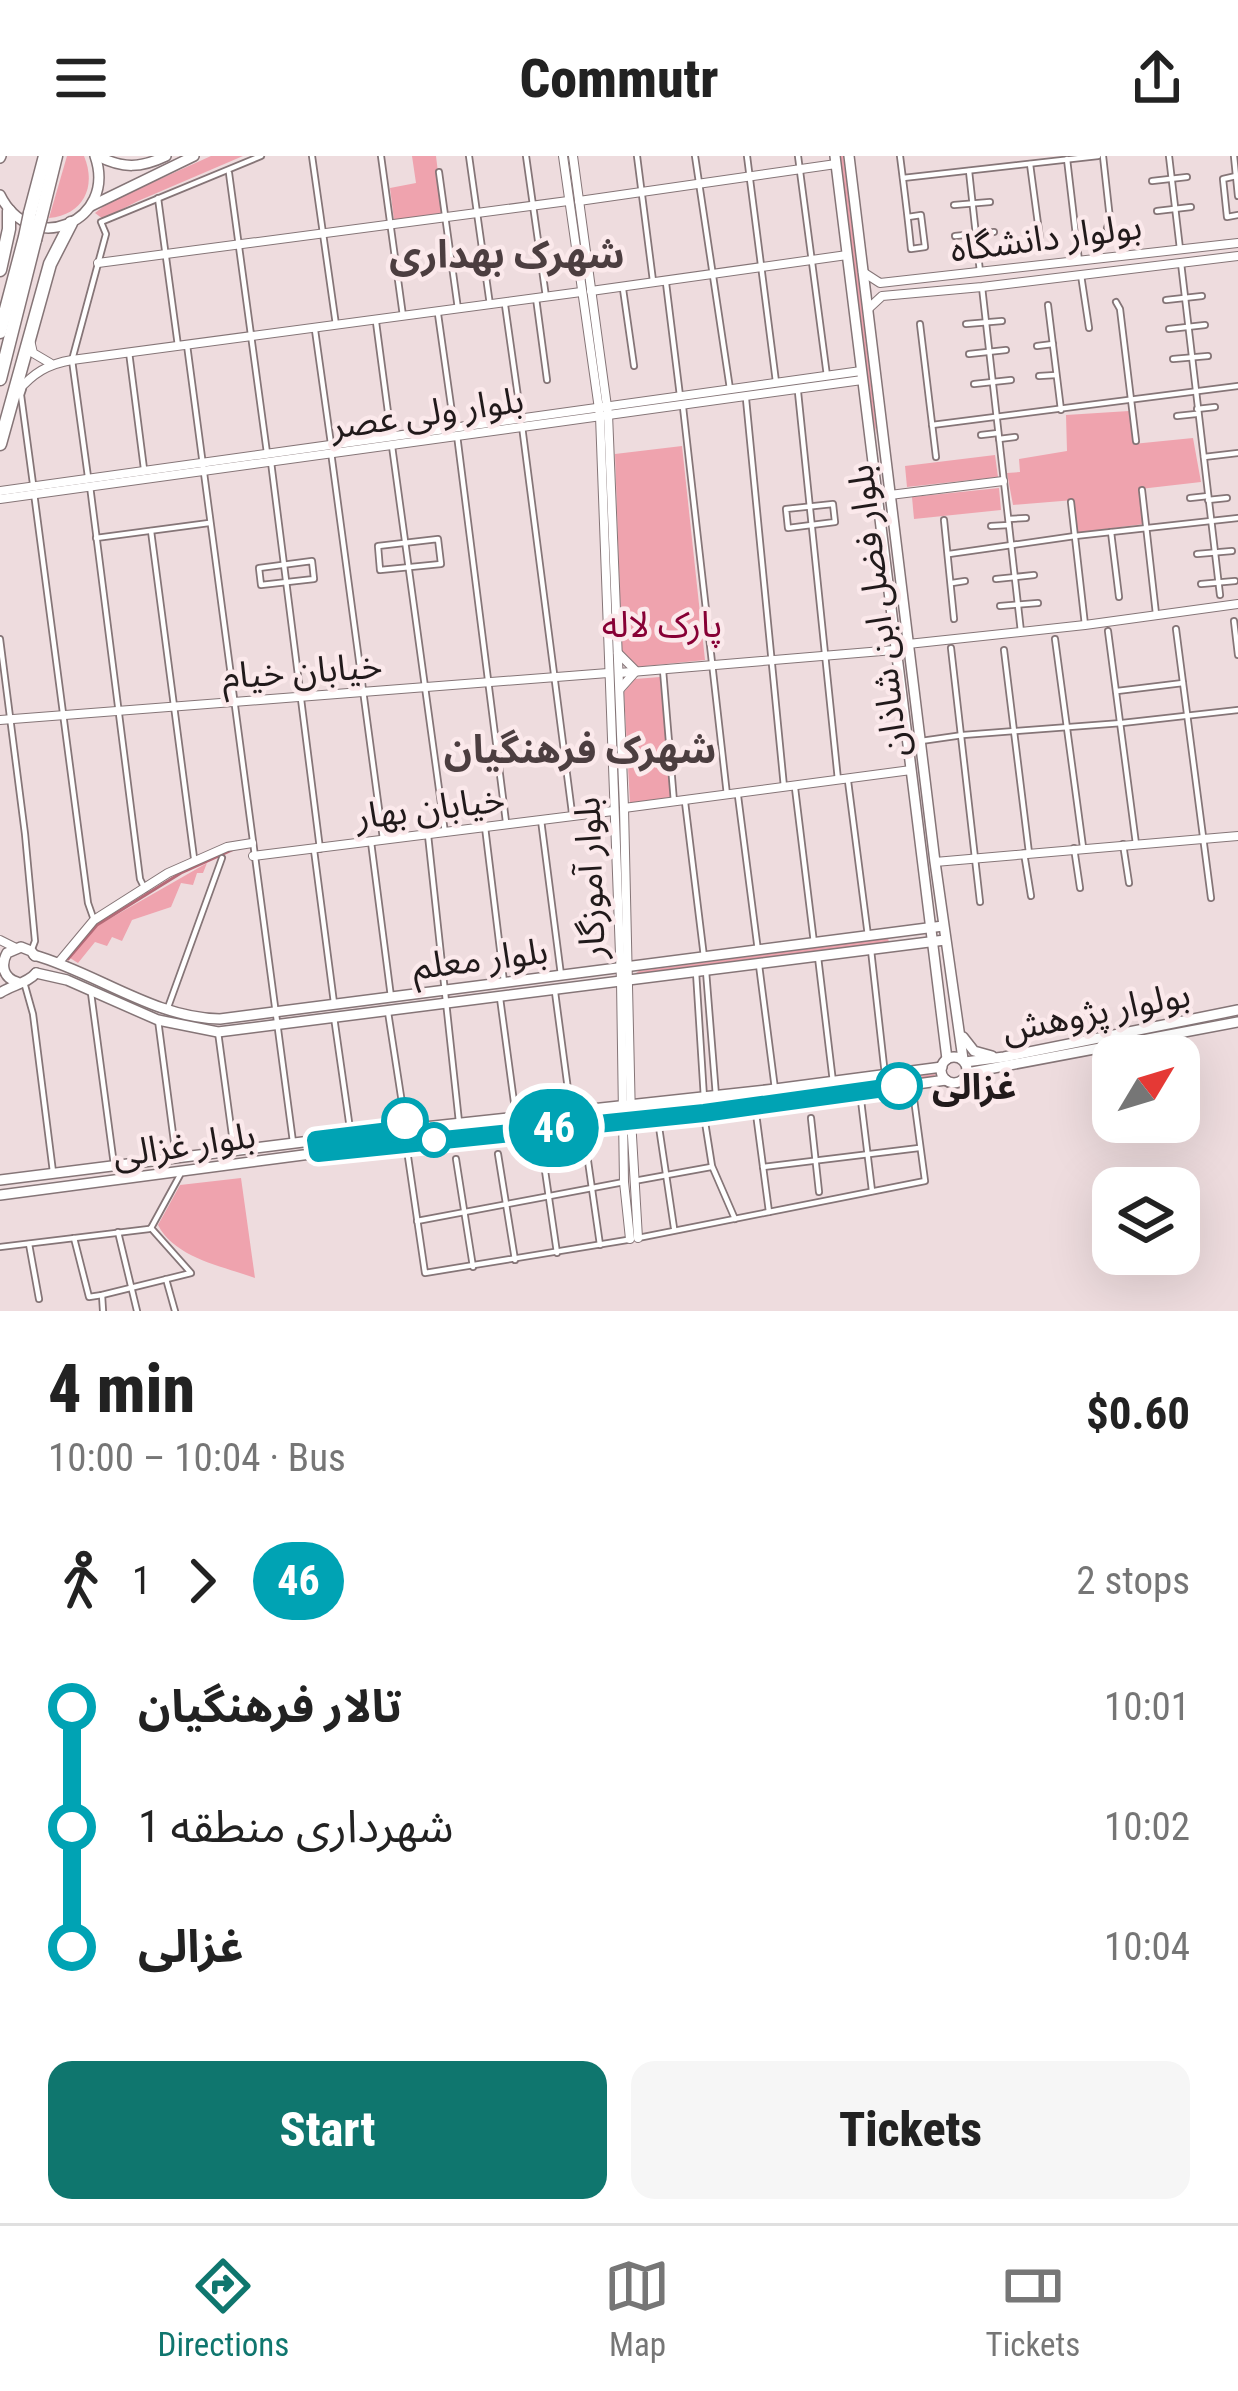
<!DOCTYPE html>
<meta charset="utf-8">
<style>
body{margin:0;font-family:"Roboto Condensed","Noto Sans Arabic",sans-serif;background:#f6f6f6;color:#222;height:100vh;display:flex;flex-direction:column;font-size:45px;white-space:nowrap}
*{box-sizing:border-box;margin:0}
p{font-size:39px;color:#767676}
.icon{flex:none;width:66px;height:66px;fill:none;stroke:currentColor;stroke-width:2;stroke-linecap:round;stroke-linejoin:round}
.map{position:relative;height:1155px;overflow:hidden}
.panel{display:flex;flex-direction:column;background:#fff;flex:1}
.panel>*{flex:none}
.badge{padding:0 24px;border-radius:39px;font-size:42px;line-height:78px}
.needle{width:78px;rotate:52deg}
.tools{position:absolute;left:1092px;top:879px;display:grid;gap:24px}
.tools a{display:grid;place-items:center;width:108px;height:108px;border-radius:24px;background:#fff;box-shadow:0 12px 48px #0002;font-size:60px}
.map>.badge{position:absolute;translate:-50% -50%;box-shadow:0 0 0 6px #fff}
.legs{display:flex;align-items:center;gap:18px;height:132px;padding:0 48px;font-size:39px}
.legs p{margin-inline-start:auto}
.summary{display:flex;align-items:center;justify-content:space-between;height:204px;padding:0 48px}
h1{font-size:66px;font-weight:800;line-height:90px}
.button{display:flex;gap:24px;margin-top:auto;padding:24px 48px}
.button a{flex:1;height:138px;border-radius:24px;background:#0f766e;color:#fff;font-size:48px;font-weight:800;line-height:138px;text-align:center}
.button a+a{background:#f6f6f6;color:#222}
ul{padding:0 48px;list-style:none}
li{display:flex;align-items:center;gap:42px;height:120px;font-size:45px}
li i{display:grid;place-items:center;width:18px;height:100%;margin:0 15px;background:currentColor}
li i::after{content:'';width:30px;height:30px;margin:-15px;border:9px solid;border-radius:50%;background:#fff}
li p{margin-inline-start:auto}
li:first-child i{background:linear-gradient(#0000 50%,currentColor 0)}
li:last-child i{background:linear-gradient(currentColor 50%,#0000 0)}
header{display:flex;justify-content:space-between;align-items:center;height:156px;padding:0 48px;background:#fff;font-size:54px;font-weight:800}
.dock{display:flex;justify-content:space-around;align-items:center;height:168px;border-top:3px solid #e0e0e0;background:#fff;font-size:33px;color:#767676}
.dock a{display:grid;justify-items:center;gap:6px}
.dock .on{color:#0f766e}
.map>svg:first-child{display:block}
</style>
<header><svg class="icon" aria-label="menu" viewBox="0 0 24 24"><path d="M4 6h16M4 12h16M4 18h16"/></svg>Commutr<svg class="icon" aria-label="share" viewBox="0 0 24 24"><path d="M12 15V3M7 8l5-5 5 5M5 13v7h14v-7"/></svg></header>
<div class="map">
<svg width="1238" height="1155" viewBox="0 0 1238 1155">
<rect width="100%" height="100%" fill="#eedcde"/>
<g fill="#efa3ae">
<path d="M 67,0 L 84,0 C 97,31 83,59 49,62 Z"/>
<polygon points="211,0 243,0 138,45 103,63 95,57 109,46"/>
<polygon points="412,0 436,0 443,58 394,64 390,32 416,27"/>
<polygon points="840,0 843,0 847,28 877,279 872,261"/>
<polygon points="1129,255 1133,288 1193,282 1201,326 1140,333 1144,368 1075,377 1074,344 1013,349 1007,317 1020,316 1019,303 1067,295 1066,259"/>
<polygon points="682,290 705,504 636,511 622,496 615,298"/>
<polygon points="995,299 998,321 907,331 905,310"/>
<polygon points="999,332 1001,354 914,363 912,341"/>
<polygon points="660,521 671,641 630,647 624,536 635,523"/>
<polygon points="207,707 203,717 197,717 193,729 181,727 171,751 132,764 122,785 112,781 107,790 95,786 78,807 70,802 97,770"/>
<polygon points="888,782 889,786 640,819 636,817 639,815"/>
<polygon points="936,918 933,921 638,957 649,952"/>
<polygon points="613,957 613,959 593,963 327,991 336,987"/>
<path d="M 241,1022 L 255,1122 C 222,1110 175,1102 158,1069 L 180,1029 Z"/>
</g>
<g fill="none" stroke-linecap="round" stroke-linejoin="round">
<polyline stroke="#b66a77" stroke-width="3" points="68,803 97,769 181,717 232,694"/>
<g stroke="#857577" stroke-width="8">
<g id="street">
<polyline points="312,0 336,169"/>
<polyline points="381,0 403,160"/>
<polyline points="469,0 490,149"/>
<polyline points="526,0 546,141"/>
<polyline points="637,0 653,125"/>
<polyline points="695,0 730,233"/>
<polyline points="747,0 776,226"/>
<polyline points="798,0 827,220"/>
<path d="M 900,0 C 904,31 908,62 911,93 L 925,91 L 921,59 L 908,61"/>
<polyline points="1103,0 1110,63 1107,72"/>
<polyline points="1169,0 1180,93"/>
<polyline points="1234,0 1238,40"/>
<polyline points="1067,3 1079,105"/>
<polyline points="1030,8 1040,83"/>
<polyline points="969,15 980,116"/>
<polyline points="439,16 458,153"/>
<polyline points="229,17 267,297"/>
<polyline points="1236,20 1223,23 1227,61 1238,59"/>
<polyline points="903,22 1098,0"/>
<polyline points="1152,25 1187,21"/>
<polyline points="158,42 178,190"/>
<polyline points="954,49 990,46"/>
<polyline points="1157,55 1191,51"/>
<polyline points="955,80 994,76"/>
<polyline points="1181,107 1220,439"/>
<polyline points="1081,119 1089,172"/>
<polyline points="666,127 680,240"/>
<polyline points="982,131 1021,476"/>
<polyline points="623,133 634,210"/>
<polyline points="536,142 547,224"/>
<polyline points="1166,144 1202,140"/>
<polyline points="1116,146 1120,153 1136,285"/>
<polyline points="505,149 521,262"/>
<polyline points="1048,149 1061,254"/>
<polyline points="438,158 454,271"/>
<polyline points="376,166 391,279"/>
<polyline points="920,168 936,301"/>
<polyline points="966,168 1002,165"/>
<polyline points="1169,173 1205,169"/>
<polyline points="315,174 331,288"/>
<polyline points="187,189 293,986"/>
<polyline points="1037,190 1053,188"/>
<polyline points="129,196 144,313"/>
<polyline points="969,198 1006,194"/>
<polyline points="1173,203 1208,200"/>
<polyline points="1039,220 1056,219"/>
<polyline points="974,228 1011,224"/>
<polyline points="23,233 21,239 33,328"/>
<polyline points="798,236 838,624"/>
<polyline points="746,243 784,631"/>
<polyline points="683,251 727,639"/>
<polyline points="1197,253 1215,251"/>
<polyline points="1177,260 1196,258"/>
<polyline points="932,269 1238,230"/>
<polyline points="522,270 572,657"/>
<polyline points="457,279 506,666"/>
<polyline points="981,279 998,277"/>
<polyline points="999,283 1015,281"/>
<polyline points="392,290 445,677"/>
<polyline points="331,296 383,683"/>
<polyline points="1204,301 1238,297"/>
<polyline points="271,306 320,693"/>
<polyline points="88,321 72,204 106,78 101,66 261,0"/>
<polyline points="90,330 140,723 145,733"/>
<polyline points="1142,334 1156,458"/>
<polyline points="34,337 88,747 94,764"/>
<polyline points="1190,342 1208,340"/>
<polyline points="1208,344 1227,342"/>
<polyline points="1071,346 1085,469"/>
<polygon points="833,348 835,366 788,372 786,353"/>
<polyline points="1009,363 1026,362"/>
<polyline points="944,364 954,463"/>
<polyline points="991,370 1009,369"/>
<polyline points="151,375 194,702"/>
<polyline points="1111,376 1119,441"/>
<polyline points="96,382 209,367"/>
<polygon points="438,383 441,408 380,414 378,390"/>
<polyline points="949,398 1075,380 1238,362"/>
<polyline points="1197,398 1232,395"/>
<polygon points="312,405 314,423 261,429 259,412"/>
<polyline points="996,423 1034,419"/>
<polyline points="952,427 965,425"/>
<polyline points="1201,428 1235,425"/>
<polyline points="1000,450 1038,447"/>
<polyline points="1234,465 1238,499"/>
<polyline points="1176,473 1211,742"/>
<polyline points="1108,475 1136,688"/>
<polyline points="0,483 25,678 35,785 32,793"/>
<polyline points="1055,483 1083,691"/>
<polyline points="951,492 980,746"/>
<polyline points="1004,494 1029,697"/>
<polyline points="663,514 674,646"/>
<polyline points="1117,535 1183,527"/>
<polyline points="921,585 963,579 1122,567 1238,554"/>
<polyline points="848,625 868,780"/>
<polyline points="795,632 814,787"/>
<polyline points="738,640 758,795"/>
<polyline points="685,646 704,801"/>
<polyline points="541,664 561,819"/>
<polyline points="485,671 504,826"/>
<polyline points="428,679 459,966"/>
<polyline points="371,686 391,841"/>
<polyline points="1123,688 1129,727"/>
<polyline points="1074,692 1080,732"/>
<polyline points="314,694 334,847"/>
<polyline points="1024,697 1031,740"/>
<polyline points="871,794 885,919"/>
<polyline points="818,801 833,926"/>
<polyline points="759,809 775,933"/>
<polyline points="706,815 716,940"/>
<polyline points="696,816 704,942"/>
<polyline points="24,826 33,858 53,1016"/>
<polyline points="555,836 571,956"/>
<polyline points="91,837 114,1009"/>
<polyline points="500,842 516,961"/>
<polyline points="167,854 222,702"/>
<polyline points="388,856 406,973"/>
<polyline points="334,861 351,980"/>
<polyline points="158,864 176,1001"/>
<polyline points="218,876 234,994"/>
<polyline points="860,936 872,1035"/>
<polyline points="755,950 769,1056"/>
<polyline points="811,962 819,1036"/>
<polyline points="705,966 712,1010 735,1063"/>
<polyline points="583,970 600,1089"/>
<polyline points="659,971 674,1072"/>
<polyline points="406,987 425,1117 627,1084"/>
<polyline points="542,994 557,1097"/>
<polyline points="498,998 515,1104"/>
<polyline points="456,1003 473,1111"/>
<polyline points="763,1011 919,992"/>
<polyline points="634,1025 711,1011"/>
<polyline points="417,1065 624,1026"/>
<polyline points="151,1072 180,1019"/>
<polyline points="118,1076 137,1155"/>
<polyline points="74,1082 89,1141 102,1139 191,1117 151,1072"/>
<polyline points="638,1082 925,1025 912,928"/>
<polyline points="29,1088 39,1143"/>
<polyline points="0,1091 149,1073"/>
<polyline points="166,1123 175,1155"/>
<polyline points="102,1139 103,1155"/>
</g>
</g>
<g stroke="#857577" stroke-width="10">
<g id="secondary">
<polyline points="563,0 600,260 621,825 624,1026 630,1083"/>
<polyline points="573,0 608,258 624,652 631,963 638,1082"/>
<polyline points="579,45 836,8"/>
<polyline points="98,107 568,45"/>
<polyline points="863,116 880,127 1238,87"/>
<polyline points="591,135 847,99"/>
<polyline points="868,153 882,140 982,131 1238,100"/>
<polyline points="30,184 33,197 50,207"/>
<path d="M 17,236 C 33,217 48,208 72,204 L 581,136"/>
<polyline points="0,335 861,215"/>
<polyline points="890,339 1003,325"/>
<polyline points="0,343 862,224"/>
<polyline points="908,488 1085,469 1238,448"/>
<polyline points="618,497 636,515 620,533"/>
<polyline points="619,517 894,494"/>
<polyline points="0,564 608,517"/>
<polyline points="624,652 911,614"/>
<polyline points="253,700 613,655"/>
<polyline points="935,706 1238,680"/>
<polyline points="0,784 16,792"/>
<polyline points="59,806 94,764 168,717 227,691 252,687"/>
</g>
</g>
<g stroke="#857577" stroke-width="12">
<g id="primary">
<path d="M 98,0 C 123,13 141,12 166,0"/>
<polyline points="835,0 947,903"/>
<polyline points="849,0 935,706 963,903"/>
<polyline points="0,2 1,0"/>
<path d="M 0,39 C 31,102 118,66 95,0"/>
<polyline points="91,50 194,0"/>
<path d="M 34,799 C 97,817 154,862 220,863 L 943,770"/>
<polyline points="36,817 67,824 158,864 218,876 945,784"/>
<path d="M 17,826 C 4,822 0,810 7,797 L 21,791 L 31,795 L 35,800"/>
<path d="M 0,837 C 12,829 28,827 36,817"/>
<polyline points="963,881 974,895 992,900"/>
<circle cx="954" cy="914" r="13"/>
<polyline points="965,906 1004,901 1238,854"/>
<polyline points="967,917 1238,866"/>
<polyline points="0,1024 406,973 775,933 942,911"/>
<polyline points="0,1039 326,996 705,957 946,924"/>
</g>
</g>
<g stroke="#857577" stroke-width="15">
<g id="highway">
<polyline points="30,57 45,0"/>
<polyline points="41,61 56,0"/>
<polyline points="0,114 9,73 9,55"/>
<polyline points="0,176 25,81"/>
<polyline points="0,223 35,84"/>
<polyline points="0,288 50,108 71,67"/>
</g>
</g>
<use href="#street" stroke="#fff" stroke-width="4.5"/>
<use href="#secondary" stroke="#fff" stroke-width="8"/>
<use href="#primary" stroke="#fff" stroke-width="9"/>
<use href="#highway" stroke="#fff" stroke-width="12"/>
<g stroke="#857577" stroke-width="15" stroke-linecap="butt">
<g id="highway-bridge">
<polyline points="25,81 30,57"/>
<polyline points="35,84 41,61"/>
</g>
</g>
<use href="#highway-bridge" stroke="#fff" stroke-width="12"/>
</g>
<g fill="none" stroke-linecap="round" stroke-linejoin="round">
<g stroke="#fff" stroke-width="27">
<polyline id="line-1" points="405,965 406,973 316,984 318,997 704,957 899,930"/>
</g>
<use href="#line-1" stroke="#00a3b4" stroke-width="18"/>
</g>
<g fill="#fff" stroke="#00a3b4" stroke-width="6">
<circle cx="899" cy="930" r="21"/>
<circle cx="405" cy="965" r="21"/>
<circle cx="434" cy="984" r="15"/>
</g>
<g text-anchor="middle" stroke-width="9" stroke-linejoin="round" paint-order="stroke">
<g font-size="36" fill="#211a1b" stroke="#fbe9eb">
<text transform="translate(1046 81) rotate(-7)" y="13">بولوار دانشگاه</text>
<text transform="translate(427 256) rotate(-8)" y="13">بلوار ولی عصر</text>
<text transform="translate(877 455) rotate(-97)" y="13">بلوار فضل ابن شاذان</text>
<text transform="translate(302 514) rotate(-4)" y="13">خیابان خیام</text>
<text transform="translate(430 651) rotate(-7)" y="13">خیابان بهار</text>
<text transform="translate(589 722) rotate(-92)" y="13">بلوار آموزگار</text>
<text transform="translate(480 802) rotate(-7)" y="13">بلوار معلم</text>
<text transform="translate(1096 855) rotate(-11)" y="13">بولوار پژوهش</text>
<text transform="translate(184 988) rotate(-8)" y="13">بلوار غزالی</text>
</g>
<g font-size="36" fill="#870035" stroke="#fbe9eb">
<text x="662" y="481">پارک لاله</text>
</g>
<g font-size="36" font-weight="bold" fill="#211a1b" stroke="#fbe9eb" text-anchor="start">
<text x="932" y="943">غزالی</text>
</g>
<g font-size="39" font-weight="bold" fill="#4c3e40" stroke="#fbe9eb">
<text x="507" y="112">شهرک بهداری</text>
<text x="580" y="607">شهرک فرهنگیان</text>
</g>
</g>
</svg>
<div class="tools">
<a><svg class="needle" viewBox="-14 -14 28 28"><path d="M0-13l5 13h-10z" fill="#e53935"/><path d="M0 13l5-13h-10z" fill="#767676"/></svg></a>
<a><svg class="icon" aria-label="layers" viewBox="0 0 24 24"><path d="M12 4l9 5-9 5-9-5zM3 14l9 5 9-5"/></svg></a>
</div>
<b class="badge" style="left:554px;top:972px;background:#00a3b4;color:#fff">46</b>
</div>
<section class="panel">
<div class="summary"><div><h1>4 min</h1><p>10:00 – 10:04 · Bus</p></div><b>$0.60</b></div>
<div class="legs"><svg class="icon" aria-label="walk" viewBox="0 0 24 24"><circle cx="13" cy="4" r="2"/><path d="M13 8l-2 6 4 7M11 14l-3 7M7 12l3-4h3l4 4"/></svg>1<svg class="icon" aria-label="forward" viewBox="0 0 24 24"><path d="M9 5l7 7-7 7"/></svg><b class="badge" style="background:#00a3b4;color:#fff">46</b><p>2 stops</p></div>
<ul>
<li><i style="color:#00a3b4"></i><b>تالار فرهنگیان</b><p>10:01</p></li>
<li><i style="color:#00a3b4"></i><span>شهرداری منطقه 1</span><p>10:02</p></li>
<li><i style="color:#00a3b4"></i><b>غزالی</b><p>10:04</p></li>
</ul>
<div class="button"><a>Start</a><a>Tickets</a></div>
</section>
<nav class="dock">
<a class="on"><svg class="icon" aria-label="directions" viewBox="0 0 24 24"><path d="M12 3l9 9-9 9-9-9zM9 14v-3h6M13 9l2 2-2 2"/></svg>Directions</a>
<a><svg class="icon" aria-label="map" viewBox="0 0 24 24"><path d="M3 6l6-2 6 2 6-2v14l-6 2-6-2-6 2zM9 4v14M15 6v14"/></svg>Map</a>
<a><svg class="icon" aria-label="tickets" viewBox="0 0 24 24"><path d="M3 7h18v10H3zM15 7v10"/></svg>Tickets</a>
</nav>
